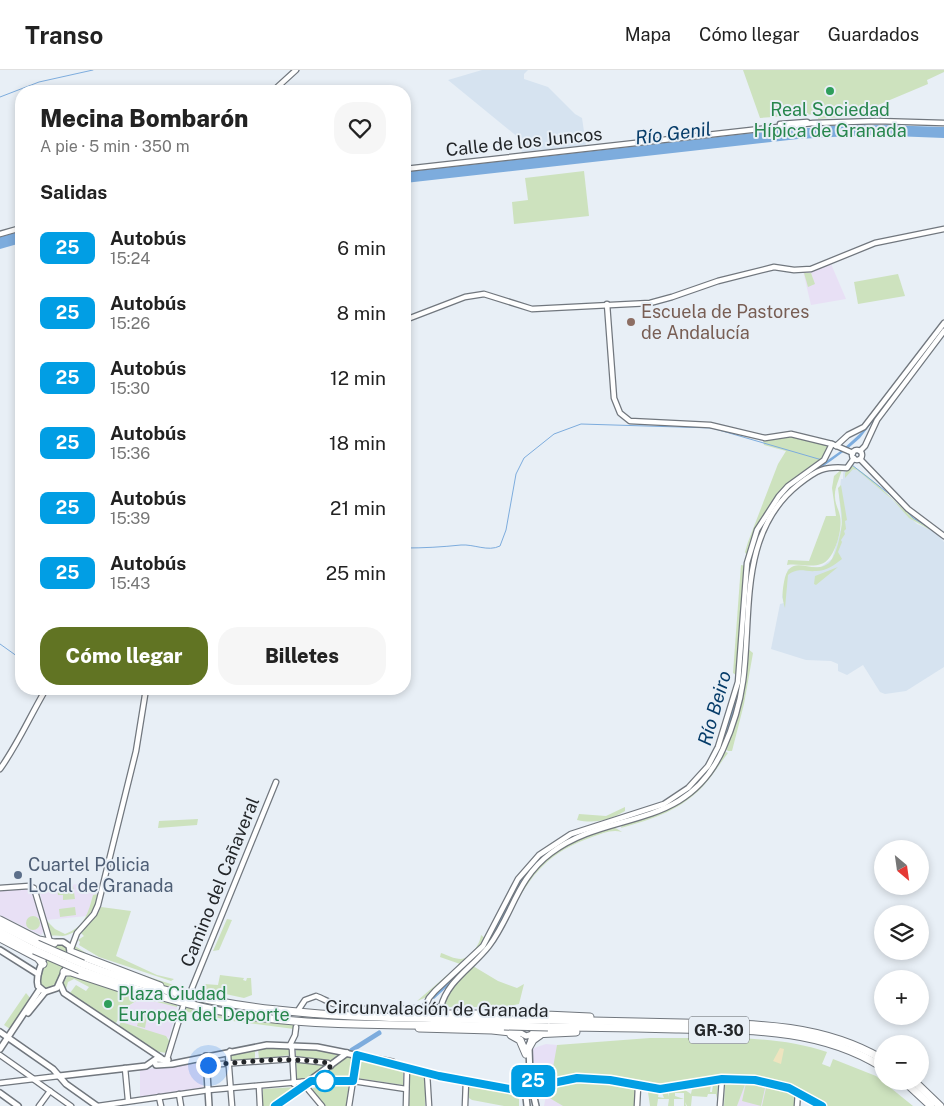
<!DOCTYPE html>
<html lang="es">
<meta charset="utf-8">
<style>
body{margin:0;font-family:"Public Sans",sans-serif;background:#f6f6f6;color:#222;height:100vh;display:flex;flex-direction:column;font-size:19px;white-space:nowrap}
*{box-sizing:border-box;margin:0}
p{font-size:16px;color:#767676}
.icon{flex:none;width:28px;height:28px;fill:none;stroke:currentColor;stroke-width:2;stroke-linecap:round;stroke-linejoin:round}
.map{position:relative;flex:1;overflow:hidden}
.panel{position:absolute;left:15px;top:15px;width:396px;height:610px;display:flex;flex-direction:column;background:#fff;border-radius:20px;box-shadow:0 2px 8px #0003}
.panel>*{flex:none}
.badge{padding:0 10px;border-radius:8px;font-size:18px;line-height:32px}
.needle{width:32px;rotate:151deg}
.buttons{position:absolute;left:874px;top:770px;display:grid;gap:10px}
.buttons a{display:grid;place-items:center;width:55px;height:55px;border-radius:50%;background:#fff;box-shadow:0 2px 8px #0003;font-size:25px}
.you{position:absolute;width:25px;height:25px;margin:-12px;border:4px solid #fff;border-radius:50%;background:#1a73e8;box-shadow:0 0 0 8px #1a73e833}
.map>.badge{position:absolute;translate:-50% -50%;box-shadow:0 0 0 2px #fff}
h2{padding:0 25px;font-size:19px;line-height:45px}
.round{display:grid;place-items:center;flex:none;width:52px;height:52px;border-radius:20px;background:#f6f6f6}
.overview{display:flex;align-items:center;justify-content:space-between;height:85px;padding:0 25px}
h1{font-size:24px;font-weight:800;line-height:38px}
.primary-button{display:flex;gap:10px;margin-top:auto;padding:10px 25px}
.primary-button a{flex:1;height:58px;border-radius:20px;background:#617423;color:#fff;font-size:20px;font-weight:800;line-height:58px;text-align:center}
.primary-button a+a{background:#f6f6f6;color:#222}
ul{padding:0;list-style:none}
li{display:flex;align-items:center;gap:15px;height:65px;padding:0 25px}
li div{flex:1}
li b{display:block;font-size:19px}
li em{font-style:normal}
li .badge{min-width:55px;font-weight:700;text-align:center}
header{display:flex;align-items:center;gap:30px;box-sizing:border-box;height:70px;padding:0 25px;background:#fff;border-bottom:1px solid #e0e0e0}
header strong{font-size:24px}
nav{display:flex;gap:28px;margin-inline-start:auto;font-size:18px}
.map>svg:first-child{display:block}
</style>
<header>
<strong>Transo</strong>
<nav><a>Mapa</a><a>Cómo llegar</a><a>Guardados</a></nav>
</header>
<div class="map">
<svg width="944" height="1036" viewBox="0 0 944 1036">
<rect width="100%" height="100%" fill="#e8eff6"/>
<polygon fill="#e7e0f6" points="546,974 557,975 556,990 551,1009 539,1010 533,1006 531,979"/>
<g fill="#d6e3f0">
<polygon points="482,0 528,0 524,4 524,9 548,17 575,44 582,48 586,75 522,83 519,68 448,10"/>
<polygon points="849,396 859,401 880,418 917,454 935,462 944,472 944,597 906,621 885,624 880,622 863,595 847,605 838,601 838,594 831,591 806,590 771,579 780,534 784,533 782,527 788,499 821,497 832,489 842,455 839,427 841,409 843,409 843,403"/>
</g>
<g fill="#e8e0f5">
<polygon points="831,194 846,229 811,235 803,201"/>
<polygon points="98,812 97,824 93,825 87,846 46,850 39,818"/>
<polygon points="27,818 30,822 34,823 44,860 41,865 0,845 0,820"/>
<polygon points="141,928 177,937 169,968 121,952 126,938"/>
<polygon points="197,993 202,997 203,1019 140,1027 140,1000"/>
<polygon points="746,1012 774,1016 767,1036 737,1036"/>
<polygon points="546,1026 563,1036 544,1036"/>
</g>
<g fill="#cde2be">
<polygon points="743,0 944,0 944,2 927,10 928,14 878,35 868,45 818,49 818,44 760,48"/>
<polygon points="584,101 589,146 514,154 512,132 528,130 525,108"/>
<polygon points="804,203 811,203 815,214 808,217"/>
<polygon points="898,204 905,226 858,234 854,212"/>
<polygon points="788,365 829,375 823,389 781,421 771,433 754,464 747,486 745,482 748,472 778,394 786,381 764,375 763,370"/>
<path d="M 851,395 C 875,409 891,429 911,446 C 917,451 925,454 930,460 L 909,448 L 893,430 L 857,400 L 853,399 L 845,408 L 845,403 Z"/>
<path d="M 842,399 C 840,408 834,418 835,427 C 835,434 839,440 840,446 C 843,458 835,490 821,494 C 811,498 798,493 787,495 L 788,490 L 809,491 L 826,446 L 836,446 L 832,418 L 834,406 Z"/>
<path d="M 841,415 L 847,450 L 845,451 L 846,459 L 844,461 L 845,464 L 841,470 L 842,472 L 838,482 L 842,489 C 834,495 827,501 816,501 C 804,502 799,497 788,505 L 785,538 C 782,528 782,523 784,512 C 790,479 813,508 830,492 C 834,487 836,481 838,474 C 845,448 841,443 838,418 Z"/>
<polygon points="741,495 746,496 736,605 733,603"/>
<polygon points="838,497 816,515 814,514 815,506"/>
<polygon points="748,579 753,583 744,634 732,681 728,681 725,678 734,653"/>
<path d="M 724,681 L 728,683 C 720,693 714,704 705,714 C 682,740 653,749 621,758 L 622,755 L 648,747 L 677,734 Z"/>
<path d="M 625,737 L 625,741 C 610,750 595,754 577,750 L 579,744 L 606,746 Z"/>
<polygon points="198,749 197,755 158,758 159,751"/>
<path d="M 614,757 L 622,762 C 611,759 602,764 592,767 C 549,782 532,803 512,841 L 509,840 C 533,789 563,773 614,757 Z"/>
<polygon points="73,816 75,829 63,830 63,825 58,825 57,818"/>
<path d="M 98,824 C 96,841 82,863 63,866 C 59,866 55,865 51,866 L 46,850 L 55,859 L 65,864 C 85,857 88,843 93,825 Z"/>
<polygon points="75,837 76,845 60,847 59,839"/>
<path d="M 101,837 L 131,841 L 116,886 L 157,905 L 174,909 L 171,911 L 99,887 L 79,875 L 80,872 L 78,870 L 84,866 L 81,863 L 76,872 C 82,857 96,851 101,837 Z"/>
<circle cx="33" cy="853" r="7"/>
<polygon points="227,849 232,850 219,880 213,881"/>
<path d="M 481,865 L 486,869 L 478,880 L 427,927 L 417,931 L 460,894 L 440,887 L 441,883 C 447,885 454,889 461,889 C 471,888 480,874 481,865 Z"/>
<path d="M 58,874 L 67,877 C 70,891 60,915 47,919 L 40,915 L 40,908 L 53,878 Z"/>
<polygon points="75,876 97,890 183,918 188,922 153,913 77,884 74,877"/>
<polygon points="473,896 498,911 517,918 524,914 519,934 505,937 444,937 447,921"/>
<polygon points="68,905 131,925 177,935 177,937 141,928 128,936 124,944 121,944 116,953 113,953 70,923 76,915 86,921 89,917 74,909 68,912 66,919 63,914"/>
<polygon points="220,905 244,908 243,910 246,911 247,908 251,908 252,925 244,928 202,919 204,914 218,915"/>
<polygon points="26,923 31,929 10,959 4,955"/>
<polygon points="184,937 225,945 295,954 294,959 233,951 183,941"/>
<polygon points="141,940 148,942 145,958 137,956"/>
<polygon points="121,952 166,966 170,972 166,983 150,980 118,957"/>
<path d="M 650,968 C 709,969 771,963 827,982 L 822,994 L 830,997 L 833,989 L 876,1006 L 913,1036 L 827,1036 C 796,1012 756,1001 717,1006 C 698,1009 680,1016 660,1016 C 644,1015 631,1010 616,1007 C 594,1004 573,1005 551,1009 L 557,975 Z"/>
<polygon points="274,977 290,978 290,985 259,989 258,979"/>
<polygon points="296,978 312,978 340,986 331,991 296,986"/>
<polygon points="255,979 255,989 231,991 230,985"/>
<polygon points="347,987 353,988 350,1008 321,1007"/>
<polygon points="360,989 403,998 403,1015 357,1008"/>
<polygon points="296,991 324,994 325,995 307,1009 297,1010"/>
<polygon points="410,1002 425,1005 425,1036 409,1036"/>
<polygon points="577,1011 611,1013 635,1019 634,1036 563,1036 546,1026 547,1017"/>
<polygon points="725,1012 746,1012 737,1036 724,1036"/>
<polygon points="718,1013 717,1029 716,1024 708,1024 707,1027 692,1026 691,1036 687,1036 685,1032 686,1036 684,1036 684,1023 675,1023 675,1026 684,1029 674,1029 674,1036 668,1036 669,1029 658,1029 657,1036 650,1036 648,1022 659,1022 658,1027 664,1028 662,1023 668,1023 668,1027 669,1022 685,1020 691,1024 692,1019 711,1014 710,1022 712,1022 713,1014"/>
<polygon points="746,1013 765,1018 761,1036 742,1031"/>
<polygon points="325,1014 349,1014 346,1036 326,1036 311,1019"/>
<polygon points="468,1016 519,1025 519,1036 504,1036 472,1030 469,1028"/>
<polygon points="774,1016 794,1023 794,1036 762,1036 766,1018 772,1019"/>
<polygon points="296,1017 271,1036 263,1036 263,1019"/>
</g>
<g fill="#eee4bf">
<polygon points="780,978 784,979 781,994 773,991"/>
<circle cx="529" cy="1019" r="6"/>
</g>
<g fill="#7dacdd">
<polygon points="882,55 944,57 944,68 867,65 798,69 405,113 405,102 771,61 833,56"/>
<polygon points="21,161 21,173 0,179 0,167"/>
<path d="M 944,255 L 944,259 L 860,368 C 828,398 787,413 764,453 C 750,477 750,504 748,531 C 744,590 743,656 705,705 C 669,752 606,746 559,775 C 519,799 515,832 491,869 C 477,892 454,910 434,929 L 432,928 L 484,876 L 520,809 L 541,785 L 572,765 L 644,744 L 674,730 L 687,720 L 718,682 L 738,619 L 749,493 L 758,462 L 772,436 L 791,416 L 842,380 L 864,360 Z"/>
</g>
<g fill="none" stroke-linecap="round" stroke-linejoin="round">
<g stroke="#7dacdd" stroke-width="1">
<polyline points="0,27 39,12 93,0"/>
<polyline points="852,395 893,427"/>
<polyline points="901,435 913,448 928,457"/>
<path d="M 405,478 C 424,478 442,477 461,475 C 474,474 488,482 500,476 L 506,460 L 516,404 L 524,388 L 554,364 L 581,354 L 712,358 L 822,390"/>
<polyline points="0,574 21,589"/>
</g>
<polyline stroke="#7dacdd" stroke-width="5" points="352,980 379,963"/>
<g stroke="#71777e" stroke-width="7">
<g id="minor">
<polyline points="273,21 296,0"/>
<polyline points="780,54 807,52"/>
<polyline points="405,99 813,53 877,51 944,53"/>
<polyline points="0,164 21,158"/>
<polyline points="607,234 614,328 620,343 630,351 710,355 765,368 791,364 832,374 853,383"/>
<polyline points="405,250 465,227 484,224 532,239 650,233 672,227 718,211 774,197 794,200 811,199 875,173 944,159"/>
<polyline points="836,376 848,365 864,357 944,253"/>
<circle cx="857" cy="385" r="5"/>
<polyline points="860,381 865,376 877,350 944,261"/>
<polyline points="860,389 908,439 944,466"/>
<path d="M 0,699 C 18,674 30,646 46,619"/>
<polyline points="0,818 29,816 34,818 50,872"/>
<polyline points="71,879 77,863 94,844 98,835 136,681 146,619"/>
<polyline points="190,923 276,712"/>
<polyline points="425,937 429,928 435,921 483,876 518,809 539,785 571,764 664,734 688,718 708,696 718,677 738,612 747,493 757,460 779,426 788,416 824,390 832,374"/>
<path d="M 299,939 L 305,930 L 316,926 C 322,928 328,932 334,934 C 359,943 413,938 441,937 C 447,911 473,897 489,876 C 513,844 516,809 551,783 C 609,739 686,762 723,679 C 732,659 740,633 743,611 C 752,543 738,462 799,414 C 817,400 824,396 847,398 L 854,388"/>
<polyline points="230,981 228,985 232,1036"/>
<polyline points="0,985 34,1009"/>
<polyline points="167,989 183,937"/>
<polyline points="208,995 292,989 328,993 331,996"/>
<polyline points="125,998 128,1030"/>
<polyline points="427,1003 429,1036"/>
<polyline points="33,1009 71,1036"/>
<polyline points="302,1012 322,1036"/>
<polyline points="0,1013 59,1006"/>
<polyline points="294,1014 292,979 290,975 295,965 296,957"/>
<polyline points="259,1016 260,1036"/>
<polyline points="538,1017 577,1008 610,1010 659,1019 722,1009 755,1010 789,1018 822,1036"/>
<polyline points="179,1024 181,1036"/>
<polyline points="159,1027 161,1036"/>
<polyline points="39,1036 50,1021"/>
<polyline points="98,1036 209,1020 311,1011 353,1011 406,1019"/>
<polyline points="349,1036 357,985"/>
<polyline points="406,1036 407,997"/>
<polyline points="465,1036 466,1011"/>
<polyline points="637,1036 638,1017"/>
<polyline points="720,1036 722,1009"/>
<polyline points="797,1036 798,1022"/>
</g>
</g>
<g stroke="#71777e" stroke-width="8">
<g id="major">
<path d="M 56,872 L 63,872 L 69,876 L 71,887 L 57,918 L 45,922 L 38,916 C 35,905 46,878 56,872 Z"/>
<polyline points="0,880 38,904"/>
<polyline points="60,914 64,923 161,988"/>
<polyline points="28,943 45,922"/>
<polyline points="516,946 524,940 533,943"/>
<polyline points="517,961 526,966 533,964 535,959"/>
<polyline points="0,962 53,999 66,1014 97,1036"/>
<polyline points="532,965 529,977 530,1006 538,1019 534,1027"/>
<polyline points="0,979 40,919"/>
<polyline points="344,983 392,992"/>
<polyline points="206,986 209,1036"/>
<polyline points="154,991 156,995 172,994 267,975 317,977 347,983"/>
<polyline points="388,992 439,1006 521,1021"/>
<polyline points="59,1006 146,996 156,989 168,990"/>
<path d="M 521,1021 C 521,1013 527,1010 527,1001"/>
<polyline points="0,1023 18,1036"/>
<polyline points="526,1027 527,1036"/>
<polyline points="534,1027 536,1036"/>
<polyline points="275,1036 347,983"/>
</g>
</g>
<g stroke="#71777e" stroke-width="9">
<g id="highway">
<polyline points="0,850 39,870 54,873"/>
<polyline points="0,855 37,874"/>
<polyline points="0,862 34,880"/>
<polyline points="0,868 38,888 43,894"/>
<polyline points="71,882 160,916"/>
<path d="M 83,894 C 224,949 355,947 504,950"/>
<path d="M 80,900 C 133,919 186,936 242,945 C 328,958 416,954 504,956"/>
<polyline points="64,902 71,902 147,927"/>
<polyline points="532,942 546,945 590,947"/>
<polyline points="419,944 484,944 519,942"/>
<path d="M 548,950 C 593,951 638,952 682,953 C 752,954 820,953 882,989"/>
<path d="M 548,957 C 592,957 635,958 679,959 C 749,960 820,958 882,997"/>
<polyline points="419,958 492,960 518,963"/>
<polyline points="533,964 576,962"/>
<polyline points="511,965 520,970 526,984"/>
<polyline points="529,977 533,970 540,965"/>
<polyline points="904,1011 931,1036"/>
<polyline points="914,1011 940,1036"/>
</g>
</g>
<use href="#minor" stroke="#fff" stroke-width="4.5"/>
<use href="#major" stroke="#fff" stroke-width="5"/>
<use href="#highway" stroke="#fff" stroke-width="7"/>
<g stroke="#71777e" stroke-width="9" stroke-linecap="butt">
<g id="highway-bridge">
<polyline points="37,874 83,894"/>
<polyline points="34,880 80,900"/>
<polyline points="504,950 548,950"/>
<polyline points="504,956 548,957"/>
</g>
</g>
<use href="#highway-bridge" stroke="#fff" stroke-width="7"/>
</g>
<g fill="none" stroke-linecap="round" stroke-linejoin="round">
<g stroke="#fff" stroke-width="11">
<polyline id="line" points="275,1036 311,1011 353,1011 357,985 439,1006 521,1021 523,1014 529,1010 538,1016 577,1008 610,1010 660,1019 722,1009 755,1010 789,1018 822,1036"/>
</g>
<use href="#line" stroke="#019ee4" stroke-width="8"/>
<path stroke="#232629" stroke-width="5" stroke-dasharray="0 9" d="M 208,995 C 248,992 288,986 328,993 L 331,996 L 327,999 L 325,1011"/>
</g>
<g fill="#2e9e5b" stroke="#e8eff6" stroke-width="2">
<circle cx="830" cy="21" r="5"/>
<circle cx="108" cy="934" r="5"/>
</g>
<circle fill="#8d6e63" stroke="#e8eff6" stroke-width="2" cx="631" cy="252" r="5"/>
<circle fill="#5c6f8a" stroke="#e8eff6" stroke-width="2" cx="18" cy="805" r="5"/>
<circle fill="#fff" stroke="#019ee4" stroke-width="2.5" cx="325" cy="1011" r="10"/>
<g text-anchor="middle" stroke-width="4" stroke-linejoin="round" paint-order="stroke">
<rect fill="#e8eff6" stroke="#5e6266" stroke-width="1" x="689" y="946.5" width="60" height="27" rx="4"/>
<g font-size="16" font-weight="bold" fill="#232629">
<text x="719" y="966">GR-30</text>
</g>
<g font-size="18" fill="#27864d" stroke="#e8eff6">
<text x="830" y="46">Real Sociedad<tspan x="830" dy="21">Hípica de Granada</tspan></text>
<text x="118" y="930" text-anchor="start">Plaza Ciudad<tspan x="118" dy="21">Europea del Deporte</tspan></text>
</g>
<g font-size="18" fill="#232629" stroke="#e8eff6">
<text transform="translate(524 72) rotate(-6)" y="6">Calle de los Juncos</text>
<text transform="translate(220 812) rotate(-68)" y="6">Camino del Cañaveral</text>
<text transform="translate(437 939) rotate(1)" y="6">Circunvalación de Granada</text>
</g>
<g font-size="18" fill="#785e54" stroke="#e8eff6" text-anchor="start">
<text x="641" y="248">Escuela de Pastores<tspan x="641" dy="21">de Andalucía</tspan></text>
</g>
<g font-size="18" fill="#4e5e75" stroke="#e8eff6" text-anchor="start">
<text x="28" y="801">Cuartel Policia<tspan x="28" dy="21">Local de Granada</tspan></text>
</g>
<g font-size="19" font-style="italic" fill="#063c69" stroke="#e8eff6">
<text transform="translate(673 63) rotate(-7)" y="7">Río Genil</text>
<text transform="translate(714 638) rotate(-74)" y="7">Río Beiro</text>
</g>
</g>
</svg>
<div class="buttons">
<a><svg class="needle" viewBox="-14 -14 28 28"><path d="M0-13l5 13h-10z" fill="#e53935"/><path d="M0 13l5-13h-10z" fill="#767676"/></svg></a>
<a><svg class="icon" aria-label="layers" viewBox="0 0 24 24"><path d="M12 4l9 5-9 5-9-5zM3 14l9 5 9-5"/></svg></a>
<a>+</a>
<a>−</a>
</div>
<div class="you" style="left:208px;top:995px"></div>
<b class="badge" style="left:533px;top:1011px;background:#019ee4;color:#fff">25</b>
<section class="panel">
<div class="overview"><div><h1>Mecina Bombarón</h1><p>A pie · 5 min · 350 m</p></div><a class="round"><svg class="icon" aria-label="heart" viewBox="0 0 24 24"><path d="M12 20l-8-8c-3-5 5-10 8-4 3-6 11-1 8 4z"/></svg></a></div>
<h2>Salidas</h2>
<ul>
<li><span class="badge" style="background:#019ee4;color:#fff">25</span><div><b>Autobús</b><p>15:24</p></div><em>6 min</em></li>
<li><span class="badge" style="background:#019ee4;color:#fff">25</span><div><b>Autobús</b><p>15:26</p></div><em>8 min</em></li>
<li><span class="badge" style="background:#019ee4;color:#fff">25</span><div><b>Autobús</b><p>15:30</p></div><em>12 min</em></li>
<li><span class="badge" style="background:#019ee4;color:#fff">25</span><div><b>Autobús</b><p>15:36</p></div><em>18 min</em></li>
<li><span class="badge" style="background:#019ee4;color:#fff">25</span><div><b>Autobús</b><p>15:39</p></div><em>21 min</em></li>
<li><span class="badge" style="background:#019ee4;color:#fff">25</span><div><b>Autobús</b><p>15:43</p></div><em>25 min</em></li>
</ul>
<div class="primary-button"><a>Cómo llegar</a><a>Billetes</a></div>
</section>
</div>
